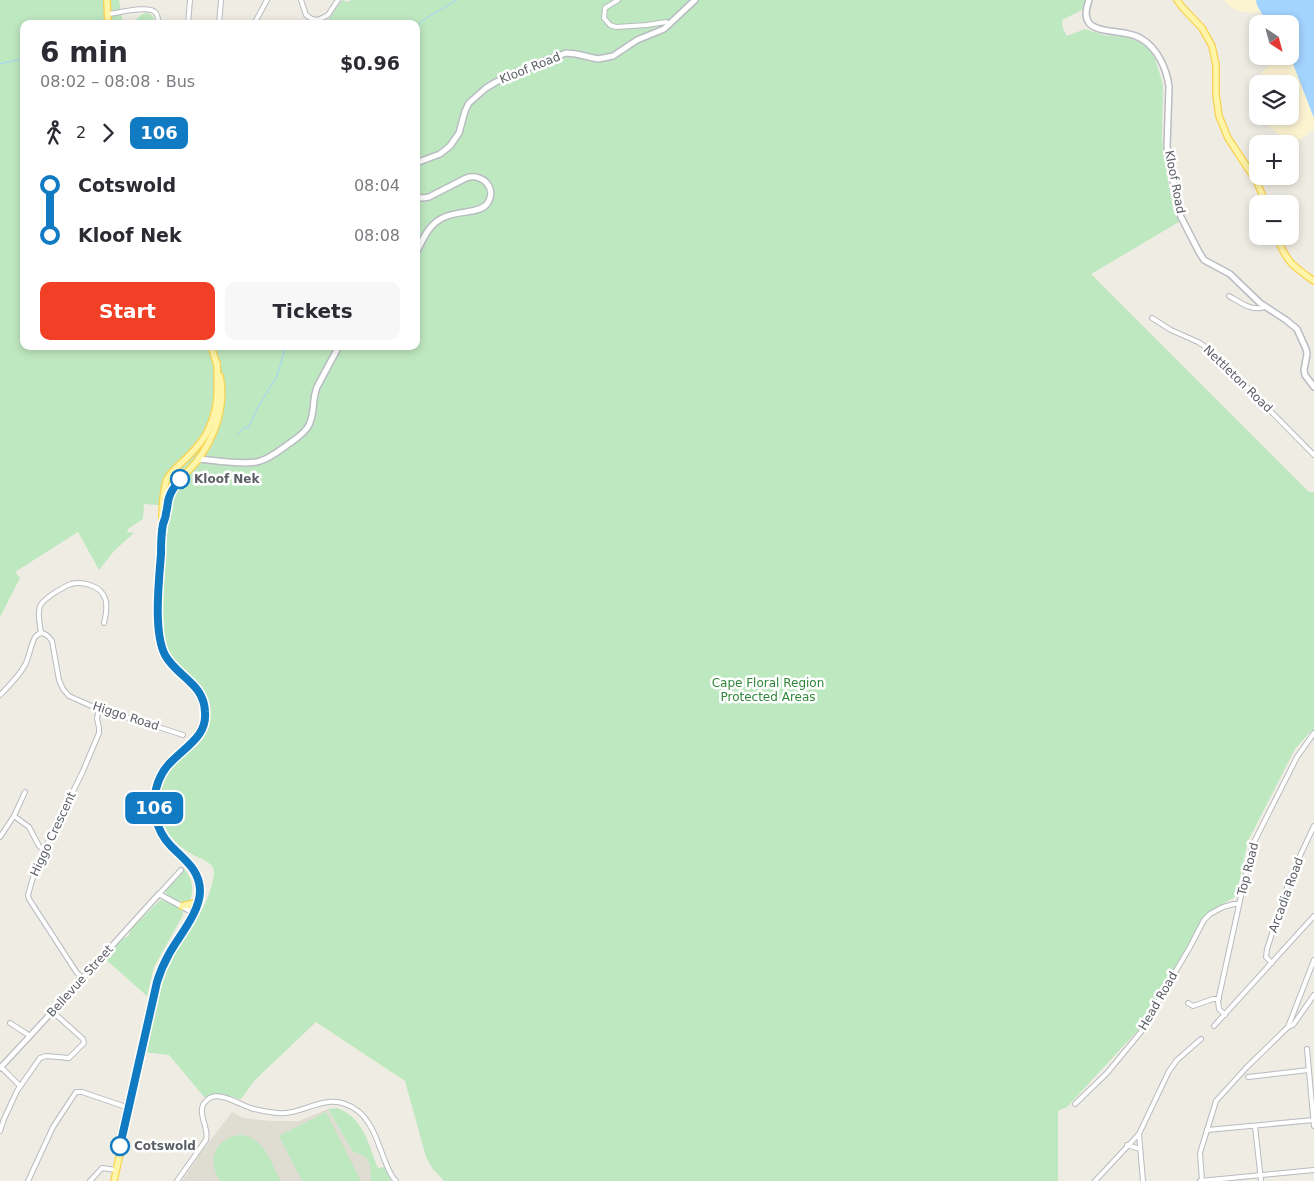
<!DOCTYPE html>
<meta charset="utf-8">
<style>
body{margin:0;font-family:"DejaVu Sans",sans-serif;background:#f7f7f7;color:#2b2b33;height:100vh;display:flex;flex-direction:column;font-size:19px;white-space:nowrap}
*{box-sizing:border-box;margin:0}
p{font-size:16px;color:#7c7c81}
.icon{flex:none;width:28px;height:28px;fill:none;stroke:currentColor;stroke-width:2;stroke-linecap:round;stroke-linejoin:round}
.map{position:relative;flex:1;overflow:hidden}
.panel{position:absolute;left:20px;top:20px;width:400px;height:330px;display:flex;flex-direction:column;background:#fff;border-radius:10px;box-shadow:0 2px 8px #0003}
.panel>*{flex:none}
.badge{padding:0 10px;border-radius:8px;font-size:18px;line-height:32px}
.needle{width:32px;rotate:144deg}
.buttons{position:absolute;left:1249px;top:15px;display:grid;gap:10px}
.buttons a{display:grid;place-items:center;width:50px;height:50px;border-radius:10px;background:#fff;box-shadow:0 2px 8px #0003;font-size:25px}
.map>.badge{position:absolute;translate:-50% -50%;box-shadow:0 0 0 2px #fff}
.legs{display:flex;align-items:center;gap:8px;height:55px;padding:0 20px;font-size:16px}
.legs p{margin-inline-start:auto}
.headline{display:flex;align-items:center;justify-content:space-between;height:85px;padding:0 20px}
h1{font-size:28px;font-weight:700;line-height:38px}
.action{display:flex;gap:10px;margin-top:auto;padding:10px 20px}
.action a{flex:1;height:58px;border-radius:10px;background:#f24026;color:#fff;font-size:20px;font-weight:700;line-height:58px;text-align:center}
.action a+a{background:#f7f7f7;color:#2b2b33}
ul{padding:0 20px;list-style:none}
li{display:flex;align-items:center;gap:18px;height:50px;font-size:19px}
li i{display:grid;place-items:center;width:8px;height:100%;margin:0 6px;background:currentColor}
li i::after{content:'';width:12px;height:12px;margin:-6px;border:4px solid;border-radius:50%;background:#fff}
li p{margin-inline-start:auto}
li:first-child i{background:linear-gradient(#0000 50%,currentColor 0)}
li:last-child i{background:linear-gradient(currentColor 50%,#0000 0)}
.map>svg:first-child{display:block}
</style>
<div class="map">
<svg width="1314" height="1181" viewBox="0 0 1314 1181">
<rect width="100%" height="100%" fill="#efede3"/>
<polygon fill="#dfdcd2" points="328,1109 353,1152 363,1154 371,1165 371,1181 182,1181 200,1154 232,1112 243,1118 271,1121 299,1121"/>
<g fill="#bee8c0">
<path d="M 0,0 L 119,0 L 123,24 L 24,24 L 24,346 L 416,346 L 416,24 L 320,24 L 329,19 L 342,0 L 348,2 L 351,0 L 1086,0 L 1084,9 L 1062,20 L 1063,29 L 1067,36 L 1085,29 L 1104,35 L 1125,37 L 1137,41 L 1148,48 L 1155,58 L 1163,85 L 1162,136 L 1163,150 L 1173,208 L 1179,222 L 1091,274 L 1309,492 L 1314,492 L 1314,730 L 1312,730 L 1295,749 L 1248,841 L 1236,896 L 1205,915 L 1141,1027 L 1066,1108 L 1062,1109 L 1058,1111 L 1058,1181 L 444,1181 L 432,1168 L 426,1157 L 405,1081 L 316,1022 L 254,1081 L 241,1099 C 228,1097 218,1090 205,1098 L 169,1055 L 143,1052 L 164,973 C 179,942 206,914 213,880 C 214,874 215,870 211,865 C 207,861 200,858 195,856 C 176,846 162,830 160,809 C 159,793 164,775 176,764 C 190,750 207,742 210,721 C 216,678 174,676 165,642 C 162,629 163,614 163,601 C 164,569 166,538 170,506 L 144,504 L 143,519 L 128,529 L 127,532 L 134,533 L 114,551 L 99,570 L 78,532 L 15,572 L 20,578 L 0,617 Z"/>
<path d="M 145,13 C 152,13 155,17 153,24 L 131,24 L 141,15 Z"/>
<path d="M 184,869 C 193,879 194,889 190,901 C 182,904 169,899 165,891 L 167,888 Z"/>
<path d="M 160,900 C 164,900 180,907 183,911 C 183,912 183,914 183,915 L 154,967 L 147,996 L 104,958 L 122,938 L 125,938 L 129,935 L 130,930 Z"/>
<path d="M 337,1108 C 364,1118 368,1144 378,1168 L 385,1167 L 391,1181 L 371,1181 C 371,1165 371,1156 353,1152 L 328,1109 Z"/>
<polygon points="326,1112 361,1181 302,1181 279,1136"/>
<path d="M 242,1135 C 265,1138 271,1163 281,1181 L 220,1181 C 217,1176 215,1172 214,1166 C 211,1148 225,1135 242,1135 Z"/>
</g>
<g fill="#fcf4d1">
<path d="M 1224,0 L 1256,0 L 1257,5 L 1260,12 C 1246,14 1233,12 1224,0 Z"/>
<path d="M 1269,56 L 1290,56 L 1314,118 L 1314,129 C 1309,133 1303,139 1297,141 C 1286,145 1267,125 1262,116 L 1290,116 L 1290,84 L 1258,84 L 1257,104 C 1250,85 1256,76 1271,64 Z"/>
</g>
<polygon fill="#a3d3ff" points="1256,0 1314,0 1314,118 1290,56 1290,24 1268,24 1257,5"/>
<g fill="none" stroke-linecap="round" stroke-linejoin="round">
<g stroke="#a3d3ff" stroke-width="1">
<polyline points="416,27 423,20 457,0"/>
<polyline points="0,64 24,58"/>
<polyline points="237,435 245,427 248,428 258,407 277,376 286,346"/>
</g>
<g stroke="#b8bbc0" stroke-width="6">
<g id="minor">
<polyline points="301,0 306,15 312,19 318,20 328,15 338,0"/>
<polyline points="618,0 605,8 604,18 610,25 616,27 647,25 666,22 670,24"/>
<path d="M 108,14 C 119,13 148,5 155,12 C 159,16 158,20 158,24"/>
<polyline points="188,24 190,0"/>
<polyline points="219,24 221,0"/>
<polyline points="254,24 267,0"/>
<path d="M 1229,296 C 1240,302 1252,312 1265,307"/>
<polyline points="1152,318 1171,330 1198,342 1209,349 1314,455"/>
<path d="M 41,633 C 40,625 37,614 40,606 C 43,600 49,597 54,593 C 60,590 65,586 71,584 C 78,582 84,583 90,585 C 109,591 108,607 104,623"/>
<path d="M 0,695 C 9,686 19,676 25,665 C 29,658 32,639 36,636 C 42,630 48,635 52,641 L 59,680 L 63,689 L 69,696 L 105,712 L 137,720 L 183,735"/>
<polyline points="14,816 29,827 39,846 44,850"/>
<polyline points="0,837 14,816 25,792"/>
<polyline points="159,894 181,870"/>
<polyline points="1272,963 1266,957 1267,949 1291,875 1314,826"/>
<polyline points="83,978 77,973 29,899 28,895 36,867 83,771 99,733 99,728 97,718 99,709"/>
<polyline points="1188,1003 1193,1006 1213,999 1219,999"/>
<polyline points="1225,1015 1219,1009 1218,1001 1252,846 1297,757 1314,733"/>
<polyline points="10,1023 30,1036"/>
<polyline points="1214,1026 1314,916"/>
<polyline points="1288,1027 1293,1025 1314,995"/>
<polyline points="1307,1049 1314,1126"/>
<polyline points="1,1067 20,1086"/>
<polyline points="1248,1077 1309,1070"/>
<polyline points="1075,1104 1107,1073 1145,1027 1164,991 1190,947 1204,920 1210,914 1223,907 1234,904 1239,904"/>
<polyline points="1255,1126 1261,1181"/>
<polyline points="1207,1130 1314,1120"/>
<polyline points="0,1131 4,1119 17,1091 40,1058 46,1056 69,1058 84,1043 83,1039 53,1012"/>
<polyline points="1127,1145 1140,1149"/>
<polyline points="28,1181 53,1127 76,1092 82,1092 129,1108"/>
<polyline points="90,1181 102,1168 116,1170"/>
<path d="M 177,1181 L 206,1140 C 210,1127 194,1111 207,1100 C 219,1089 241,1106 254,1109 C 261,1111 269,1112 277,1113 C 306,1116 327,1088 358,1111 C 373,1123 378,1144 385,1161 C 388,1168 390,1175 396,1181"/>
<polyline points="1095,1181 1139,1134"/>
<polyline points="1143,1181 1139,1134 1169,1071 1177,1060 1201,1039"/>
<polyline points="1200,1181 1314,1170"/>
<polyline points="1202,1181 1200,1153 1216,1101 1246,1068 1288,1027 1314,960"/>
</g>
</g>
<g stroke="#b8bbc0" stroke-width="7">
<path id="tertiary" d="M 0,1068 C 54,1011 106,952 159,894 L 194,913"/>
</g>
<g stroke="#b9bcc2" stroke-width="8">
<g id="secondary">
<path d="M 1089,0 C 1074,40 1120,26 1140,38 C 1157,47 1167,69 1169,87 L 1167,147 L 1178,207 L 1181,217 L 1199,252 L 1204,260 L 1230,274 L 1260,303 L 1286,320 L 1297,329 L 1306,349 L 1307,354 L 1304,370 L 1305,375 L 1314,387"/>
<polyline points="416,163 440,154 450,146 459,133 465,111 469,103 486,88 496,82 539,63 566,53 576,54 598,59 613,56 637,40 664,29 695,0"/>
<path d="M 416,197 L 423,198 L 429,197 L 466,178 C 483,172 499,190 486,205 C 477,215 450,209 435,223 C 426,230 422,242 416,253"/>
<path d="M 198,459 C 214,460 246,466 260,461 C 271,458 281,449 290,443 C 297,438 305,433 309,425 C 315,413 312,399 317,387 L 339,346"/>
</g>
</g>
<g stroke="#f9d253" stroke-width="8">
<g id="primary">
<polyline points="107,0 108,24"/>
<polyline points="1177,0 1182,7 1202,28 1212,46 1216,65 1216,95 1219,116 1228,138 1257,182 1266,204"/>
<path d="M 1277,236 C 1285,261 1294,267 1314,281"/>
<polyline points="211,346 217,365"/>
<path d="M 164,521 C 167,511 166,499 172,491 C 178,479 189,471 197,461 C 215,437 226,406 220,376"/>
<polyline points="182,906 199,902"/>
<path d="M 114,1181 L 157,982 C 160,972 164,963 169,954 C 179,936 200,912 200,890 C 200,869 183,859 170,845 C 156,829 151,808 156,788 C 159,778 163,770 170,762 C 185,746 207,737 206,712 C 204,681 173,676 163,651 C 157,637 158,622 158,607 C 158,582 160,559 162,535 C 163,527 162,520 162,512 C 163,502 163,488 167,479 C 170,473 175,469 180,464 C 189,456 198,447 205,436 C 219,412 218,390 217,363"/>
</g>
</g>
<use href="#minor" stroke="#fff" stroke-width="4"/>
<use href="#tertiary" stroke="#fff" stroke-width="4.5"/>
<use href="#secondary" stroke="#fff" stroke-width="5"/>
<use href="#primary" stroke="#fff5a8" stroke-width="5.5"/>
</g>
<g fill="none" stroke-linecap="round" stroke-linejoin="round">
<g stroke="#fff" stroke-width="11">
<path id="line-1" d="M 120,1146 L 157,982 C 160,972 164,963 169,954 C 179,936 200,912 200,891 C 200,869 183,859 170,845 C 156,830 151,808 156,789 C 159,777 164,768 173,760 C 188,745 207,735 205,712 C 204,683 177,677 165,655 C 153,632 159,580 161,554 C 161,545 161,534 163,524 C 164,521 166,517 166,513 C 168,507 167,501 170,495 C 172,489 177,484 180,479"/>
</g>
<use href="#line-1" stroke="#107ac3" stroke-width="8"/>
</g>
<g fill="#fff" stroke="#107ac3" stroke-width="2.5">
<circle cx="180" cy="479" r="9"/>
<circle cx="120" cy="1146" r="9"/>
</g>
<g text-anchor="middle" stroke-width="5" stroke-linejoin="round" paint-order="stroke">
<g font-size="12" fill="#5b5f65" stroke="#fff">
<text transform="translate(530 68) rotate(-22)" y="4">Kloof Road</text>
<text transform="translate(1175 182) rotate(79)" y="4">Kloof Road</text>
<text transform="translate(1238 379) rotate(44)" y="4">Nettleton Road</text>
<text transform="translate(126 716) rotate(18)" y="4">Higgo Road</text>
<text transform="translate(53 834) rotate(-65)" y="4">Higgo Crescent</text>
<text transform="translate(1248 869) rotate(-76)" y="4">Top Road</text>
<text transform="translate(1286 895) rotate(-70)" y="4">Arcadia Road</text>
<text transform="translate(80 981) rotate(-48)" y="4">Bellevue Street</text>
<text transform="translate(1158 1001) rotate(-60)" y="4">Head Road</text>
</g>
<g font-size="12" font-weight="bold" fill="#5b5f65" stroke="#fff" text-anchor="start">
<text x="194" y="483">Kloof Nek</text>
<text x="134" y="1150">Cotswold</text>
</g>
<g font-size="12" fill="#308739" stroke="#fff">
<text x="768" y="687">Cape Floral Region<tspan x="768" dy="14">Protected Areas</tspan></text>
</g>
</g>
</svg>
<div class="buttons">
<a><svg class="needle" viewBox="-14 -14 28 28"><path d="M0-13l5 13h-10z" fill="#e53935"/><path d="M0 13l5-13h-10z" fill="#7c7c81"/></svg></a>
<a><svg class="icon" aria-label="layers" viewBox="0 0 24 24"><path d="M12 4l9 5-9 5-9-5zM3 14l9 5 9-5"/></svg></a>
<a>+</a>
<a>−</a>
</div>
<b class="badge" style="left:154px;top:808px;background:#107ac3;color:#fff">106</b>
<section class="panel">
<div class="headline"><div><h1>6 min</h1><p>08:02 – 08:08 · Bus</p></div><b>$0.96</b></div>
<div class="legs"><svg class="icon" aria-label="walk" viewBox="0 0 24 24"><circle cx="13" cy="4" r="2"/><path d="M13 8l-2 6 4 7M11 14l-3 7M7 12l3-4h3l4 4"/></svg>2<svg class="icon" aria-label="forward" viewBox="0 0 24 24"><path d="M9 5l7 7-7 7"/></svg><b class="badge" style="background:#107ac3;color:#fff">106</b></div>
<ul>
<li><i style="color:#107ac3"></i><b>Cotswold</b><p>08:04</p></li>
<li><i style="color:#107ac3"></i><b>Kloof Nek</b><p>08:08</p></li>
</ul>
<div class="action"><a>Start</a><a>Tickets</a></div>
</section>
</div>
